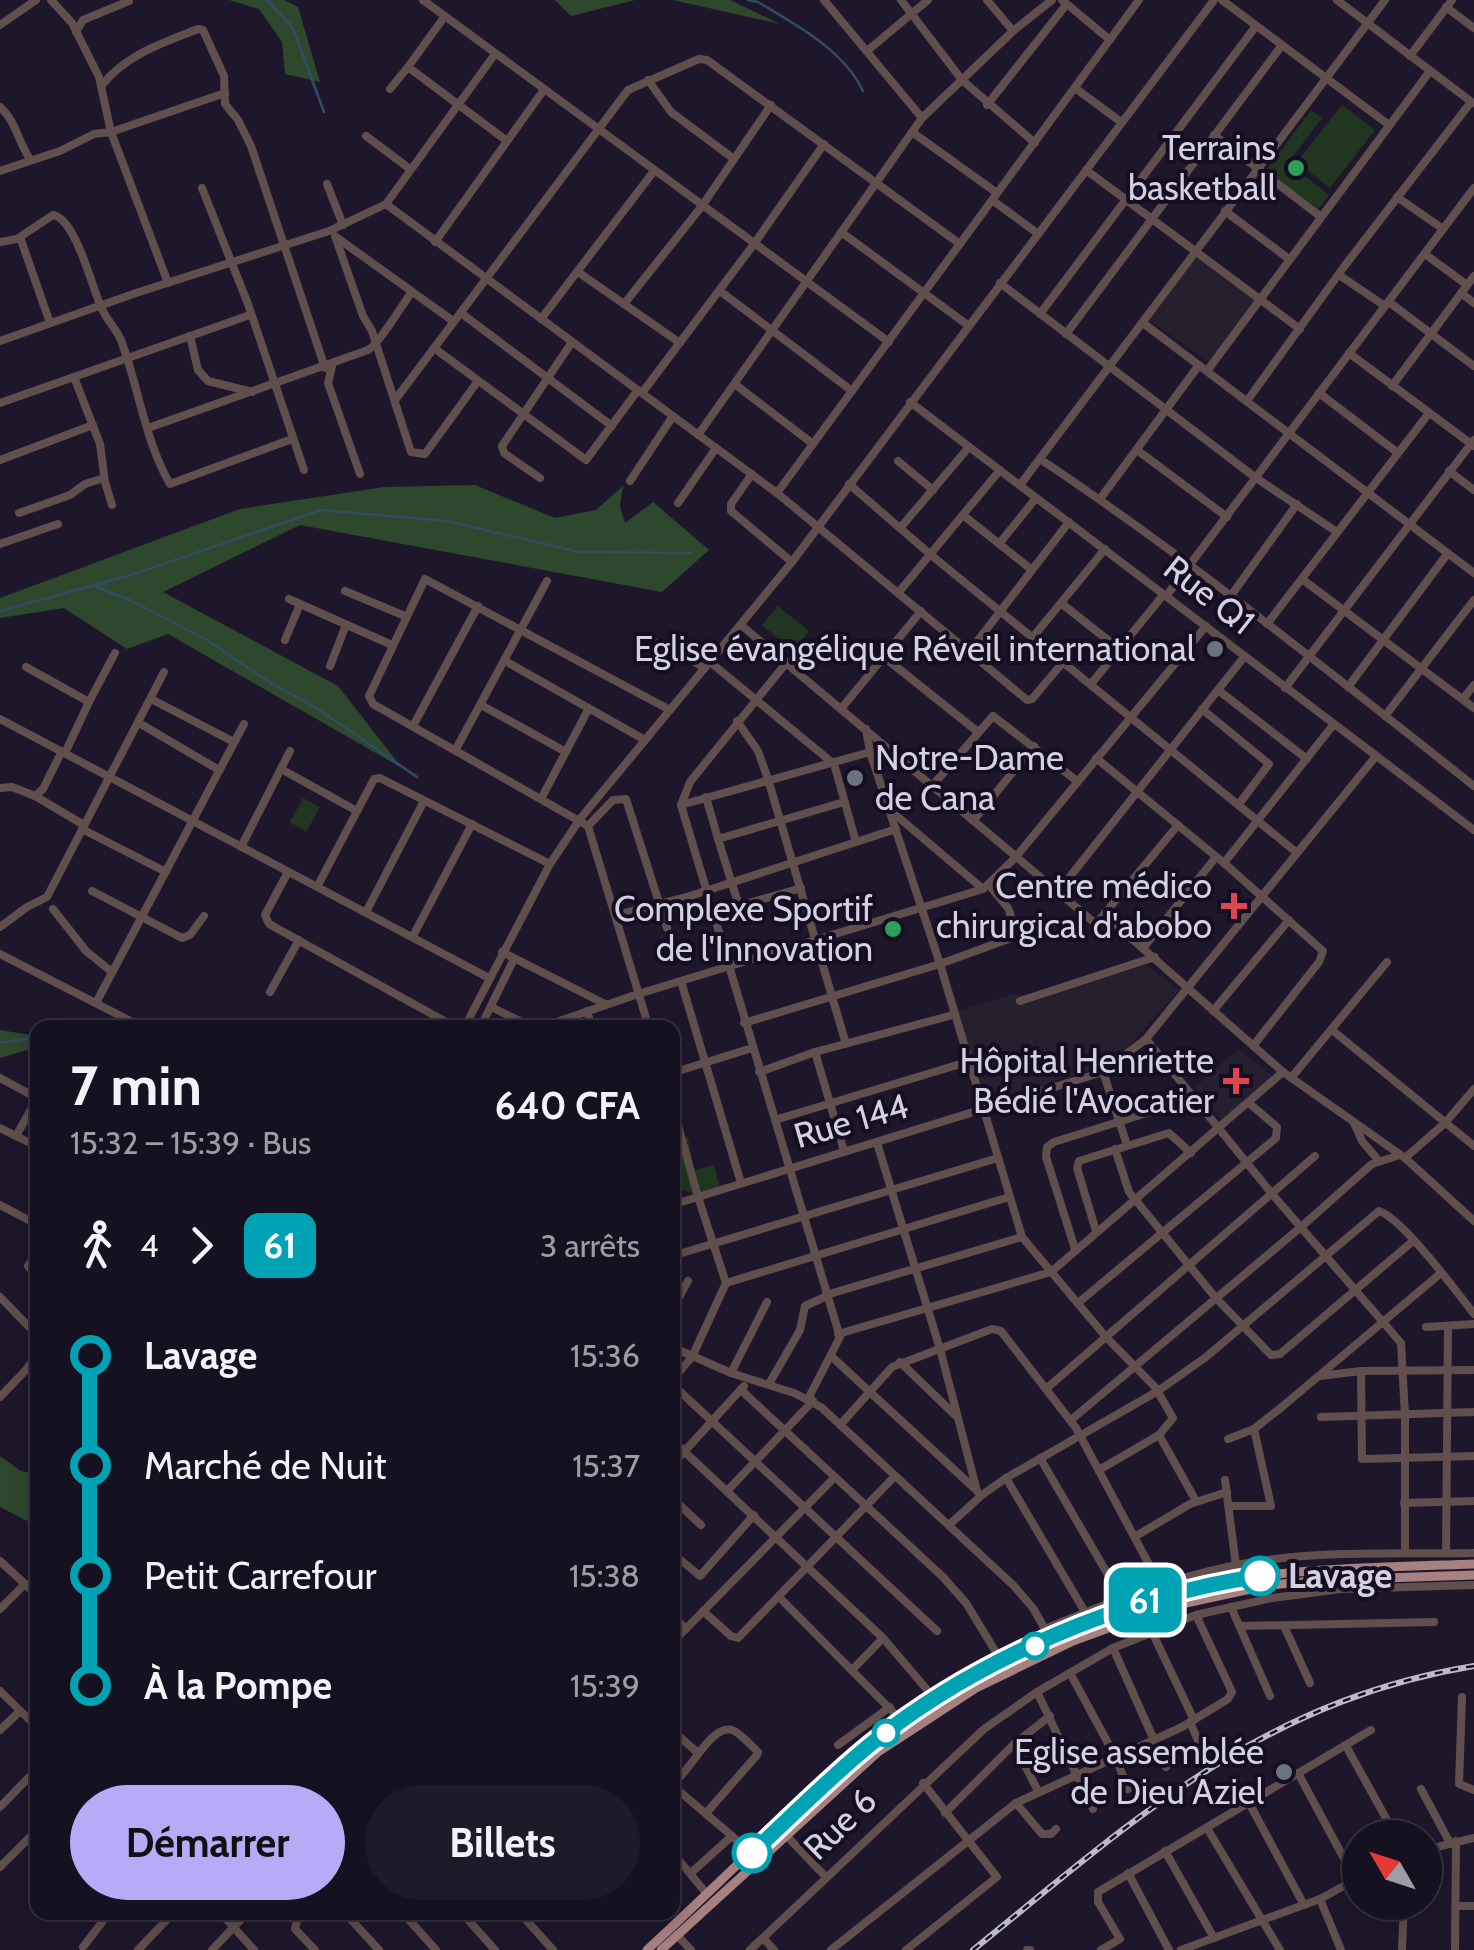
<!DOCTYPE html>
<html lang="fr">
<meta charset="utf-8">
<style>
body{margin:0;font-family:Cabin,sans-serif;background:#1f1a2a;color:#f1f3f6;height:100vh;display:flex;flex-direction:column;font-size:38px;white-space:nowrap}
*{box-sizing:border-box;margin:0}
p{font-size:32px;color:#9e9da5}
.icon{flex:none;width:55px;height:55px;fill:none;stroke:currentColor;stroke-width:2;stroke-linecap:round;stroke-linejoin:round}
.map{position:relative;flex:1;overflow:hidden}
.panel{position:absolute;left:30px;top:1020px;width:650px;height:900px;display:flex;flex-direction:column;background:#161121;border-radius:20px;box-shadow:0 5px 25px #0003,0 0 0 2px #35313f}
.panel>*{flex:none}
.badge{padding:0 20px;border-radius:15px;font-size:35px;line-height:65px}
.needle{width:65px;rotate:309deg}
.fabs{position:absolute;left:1342px;top:1820px;display:grid;gap:20px}
.fabs a{display:grid;place-items:center;width:100px;height:100px;border-radius:50%;background:#161121;box-shadow:0 5px 25px #0003,0 0 0 2px #35313f;font-size:50px}
.map>.badge{position:absolute;translate:-50% -50%;box-shadow:0 0 0 5px #fff}
.legs{display:flex;align-items:center;gap:15px;height:110px;padding:0 40px;font-size:32px}
.legs p{margin-inline-start:auto}
.summary{display:flex;align-items:center;justify-content:space-between;height:170px;padding:0 40px}
h1{font-size:55px;font-weight:800;line-height:75px}
.cta{display:flex;gap:20px;margin-top:auto;padding:20px 40px}
.cta a{flex:1;height:115px;border-radius:60px;background:#b7abf8;color:#111;font-size:40px;font-weight:800;line-height:115px;text-align:center}
.cta a+a{background:#1f1a2a;color:#f1f3f6}
ul{padding:0 40px;list-style:none}
li{display:flex;align-items:center;gap:35px;height:110px;font-size:38px}
li i{display:grid;place-items:center;width:15px;height:100%;margin:0 12px;background:currentColor}
li i::after{content:'';width:25px;height:25px;margin:-12px;border:8px solid;border-radius:50%;background:#161121}
li p{margin-inline-start:auto}
li:first-child i{background:linear-gradient(#0000 50%,currentColor 0)}
li:last-child i{background:linear-gradient(currentColor 50%,#0000 0)}
.map>svg:first-child{display:block}
</style>
<div class="map">
<svg width="1474" height="1950" viewBox="0 0 1474 1950">
<rect width="100%" height="100%" fill="#1e172c"/>
<g fill="#261f2e">
<polygon points="1196,257 1256,301 1210,364 1150,320"/>
<polygon points="1147,965 1179,990 1119,1057 1102,1066 987,1103 957,1011 1014,994 1036,998"/>
</g>
<polygon fill="#251f2f" points="1239,1049 1274,1077 1222,1121 1195,1087"/>
<g fill="#203621">
<polygon points="1342,105 1375,130 1330,188 1297,162"/>
<polygon points="1311,110 1322,118 1288,163 1329,195 1318,210 1266,171"/>
<polygon points="778,606 809,631 793,651 762,625"/>
<polygon points="303,798 320,807 306,832 290,822"/>
<polygon points="688,1137 694,1170 714,1165 720,1189 704,1197 680,1189 673,1190 672,1141"/>
</g>
<g fill="#2e482e">
<polygon points="229,0 284,0 298,7 320,82 285,74 282,42 259,9"/>
<polygon points="555,0 635,0 571,16"/>
<polygon points="673,0 730,0 780,24"/>
<polygon points="475,485 555,518 596,510 623,486 620,507 625,523 653,502 709,550 662,592 300,525 163,592 338,686 402,768 168,634 127,649 64,608 0,618 0,598 240,509 384,487"/>
<polygon points="0,1030 37,1036 37,1047 0,1058"/>
<polygon points="0,1456 21,1471 37,1474 37,1526 0,1507"/>
</g>
<g fill="none" stroke-linecap="round" stroke-linejoin="round">
<g stroke="#314c65" stroke-width="2.5">
<polyline points="267,0 293,28 324,112"/>
<path d="M 748,0 L 758,2 C 796,25 844,50 863,91"/>
<polyline points="92,585 132,601 207,640 271,683 315,707 417,777"/>
<polyline points="0,611 131,575 321,510 447,521 579,552 692,553"/>
<polyline points="0,1043 38,1037"/>
</g>
<g stroke="#604f4d" stroke-width="8">
<polyline points="51,0 72,23 99,77 111,132 168,283"/>
<polyline points="423,0 889,342"/>
<polyline points="824,0 922,118"/>
<polyline points="901,0 962,80 1035,143"/>
<polyline points="987,0 1013,31"/>
<polyline points="1062,0 1110,40"/>
<polyline points="1222,0 1389,125"/>
<polyline points="1337,0 1473,103"/>
<polyline points="1446,7 1474,28"/>
<polyline points="0,25 36,0"/>
<polyline points="76,32 83,20 129,1"/>
<polyline points="867,51 928,0"/>
<polyline points="1410,56 1452,0"/>
<polyline points="408,67 445,16"/>
<polyline points="648,80 671,112 734,159"/>
<path d="M 102,85 C 127,54 163,43 198,29 L 203,30 L 224,76 L 225,104 L 238,120 L 251,146 L 325,368"/>
<polyline points="1075,88 1121,122"/>
<polyline points="390,89 408,67 507,141"/>
<polyline points="987,105 1066,5"/>
<path d="M 0,107 C 16,121 18,142 30,159"/>
<polyline points="912,132 997,193"/>
<polyline points="1214,135 1321,217"/>
<polyline points="366,136 410,169"/>
<polyline points="1086,170 1300,329"/>
<polyline points="0,171 60,151 94,134 111,132 225,93"/>
<polyline points="327,184 343,225"/>
<polyline points="202,188 248,304 304,470"/>
<polyline points="1397,197 1443,229"/>
<polyline points="992,200 1037,233"/>
<polyline points="386,204 777,493 1027,700 1032,699 1064,661"/>
<polyline points="1225,211 1289,259"/>
<polyline points="841,232 969,326"/>
<polyline points="335,236 363,316 372,331 411,452 425,454 478,381"/>
<polyline points="20,237 50,323"/>
<polyline points="336,237 453,321"/>
<path d="M 0,242 L 17,239 L 53,215 C 76,219 92,288 102,309 C 107,321 118,330 122,343 C 139,389 145,441 170,484 L 292,439"/>
<polyline points="435,242 543,91"/>
<polyline points="1425,254 1467,285"/>
<polyline points="578,272 680,343"/>
<polyline points="1339,275 1385,306"/>
<polyline points="1000,283 1256,478 1337,532"/>
<polyline points="720,291 852,391"/>
<polyline points="1461,293 1474,303"/>
<polyline points="1389,302 1474,366"/>
<polyline points="624,304 702,206 771,105"/>
<polyline points="461,313 612,426"/>
<polyline points="1040,314 1256,26"/>
<polyline points="541,319 654,171"/>
<polyline points="1143,323 1474,573"/>
<polyline points="1066,334 1282,45"/>
<polyline points="190,336 198,370 208,381 252,392"/>
<polyline points="0,341 136,293 329,231 386,204 495,54"/>
<polyline points="434,348 586,460 638,390"/>
<polyline points="1349,353 1474,446"/>
<polyline points="332,366 328,383 360,474"/>
<polyline points="1207,371 1430,71"/>
<polyline points="74,377 100,444 105,482 112,505"/>
<polyline points="736,385 813,444"/>
<polyline points="1392,386 1474,276"/>
<polyline points="642,393 754,244 824,144"/>
<polyline points="1319,393 1398,453"/>
<polyline points="395,400 628,90 699,59 707,60 960,244"/>
<polyline points="1247,401 1343,268 1471,102"/>
<polyline points="910,402 1474,830"/>
<polyline points="0,403 250,315"/>
<path d="M 148,428 L 368,350 C 380,343 401,306 412,292"/>
<polyline points="698,435 922,118 1013,31 1052,0"/>
<polyline points="1137,450 1227,517"/>
<path d="M 1040,459 C 1190,559 1332,674 1474,786"/>
<polyline points="0,460 93,425"/>
<polyline points="898,461 933,490"/>
<polyline points="1449,471 1474,490"/>
<polyline points="752,474 731,504 731,511 792,562"/>
<polyline points="540,478 504,453 502,446 572,342"/>
<polyline points="630,481 673,416"/>
<polyline points="849,484 931,555 1296,852"/>
<polyline points="1020,485 1385,0"/>
<polyline points="777,493 1139,0"/>
<polyline points="1100,499 1199,365"/>
<polyline points="678,503 716,448"/>
<polyline points="19,513 70,495 85,484 104,478"/>
<polyline points="963,515 1032,570"/>
<polyline points="901,527 969,447"/>
<polyline points="0,544 58,524"/>
<polyline points="999,544 1036,498"/>
<polyline points="1302,579 1474,708"/>
<polyline points="345,591 405,616"/>
<polyline points="899,592 1000,470"/>
<polyline points="1167,595 1474,188"/>
<polyline points="1230,597 1297,504"/>
<polyline points="289,599 392,645"/>
<polyline points="1061,603 1119,649"/>
<polyline points="1267,624 1429,413"/>
<polyline points="741,625 1096,924 1178,825"/>
<polyline points="640,637 675,651 705,668"/>
<polyline points="1033,637 1105,549"/>
<polyline points="285,640 300,604"/>
<polyline points="969,652 1069,522"/>
<polyline points="884,657 978,732"/>
<polyline points="505,661 645,740"/>
<polyline points="710,662 834,764 856,842"/>
<polyline points="787,662 690,782 681,805 840,1337 808,1399"/>
<polyline points="330,666 346,625"/>
<polyline points="26,667 89,702 65,753"/>
<polyline points="1091,684 1164,594"/>
<polyline points="1348,687 1448,553"/>
<polyline points="1285,688 1474,440"/>
<polyline points="1218,690 1307,759"/>
<polyline points="151,699 234,742"/>
<polyline points="1463,699 1474,685"/>
<polyline points="89,702 115,653"/>
<polyline points="481,705 566,752"/>
<polyline points="841,709 921,611"/>
<polyline points="1202,709 1269,764 1239,804"/>
<polyline points="1385,716 1474,600"/>
<polyline points="0,719 489,978"/>
<polyline points="737,721 758,751 768,779 846,1044"/>
<polyline points="139,723 219,770"/>
<polyline points="413,726 478,606"/>
<polyline points="866,729 870,752 940,964 1022,1237 1106,1337 1155,1387 1173,1418 1159,1435 1099,1470"/>
<polyline points="456,749 547,581"/>
<polyline points="1096,758 1224,863 1323,951 1319,962 1253,1046"/>
<polyline points="281,769 357,811"/>
<polyline points="932,786 993,716 1077,781"/>
<polyline points="0,788 12,787 35,796 43,789 62,751"/>
<polyline points="35,796 84,825"/>
<polyline points="542,797 589,708"/>
<polyline points="706,797 718,839 844,802"/>
<polyline points="681,805 870,752"/>
<polyline points="891,811 983,889"/>
<polyline points="973,821 1034,746"/>
<polyline points="588,826 613,800 626,799 667,928"/>
<polyline points="82,829 166,872"/>
<polyline points="718,839 739,906 801,888"/>
<polyline points="241,847 290,751"/>
<polyline points="1224,863 1334,724"/>
<polyline points="288,872 265,915 269,924 457,1028"/>
<polyline points="317,887 374,779 380,778 550,864"/>
<polyline points="92,891 182,938 190,935 204,916"/>
<polyline points="1057,893 1244,657"/>
<polyline points="53,909 86,951 112,972"/>
<polyline points="366,912 424,801"/>
<polyline points="616,915 690,896 896,829"/>
<polyline points="1106,916 1283,1072 1405,1158 1474,1221"/>
<polyline points="0,927 27,907 47,897 164,672"/>
<polyline points="413,936 472,824"/>
<polyline points="1144,947 1216,857"/>
<polyline points="502,952 605,1004"/>
<polyline points="0,954 144,1028"/>
<polyline points="681,981 741,1183"/>
<polyline points="270,992 299,940"/>
<polyline points="97,1001 244,724"/>
<polyline points="1020,1001 1155,957"/>
<polyline points="491,1007 534,1028"/>
<polyline points="587,1011 592,1028"/>
<polyline points="1213,1011 1289,920"/>
<polyline points="744,1023 940,964 1014,937 1017,933 1008,908 989,885"/>
<polyline points="464,1028 550,864 580,819 792,562 1214,0"/>
<polyline points="480,1028 514,959"/>
<polyline points="539,1028 638,994 983,889 1015,858 1206,626"/>
<polyline points="649,1028 588,826 373,704 369,696 425,579 670,710"/>
<polyline points="1332,1030 1474,1146"/>
<polyline points="1146,1039 1273,1195 1401,1343 1405,1415 1405,1553"/>
<polyline points="815,1052 844,1151"/>
<polyline points="759,1072 815,1052 953,1015"/>
<polyline points="1103,1072 1127,1145"/>
<polyline points="672,1073 752,1048"/>
<polyline points="0,1078 37,1098"/>
<polyline points="1291,1078 1387,962"/>
<polyline points="672,1104 698,1197 726,1283 692,1357 672,1380"/>
<polyline points="775,1120 967,1062"/>
<polyline points="1354,1123 1362,1141 1379,1161"/>
<polyline points="0,1128 38,1147"/>
<polyline points="16,1136 38,1097"/>
<polyline points="877,1143 940,1349 977,1491"/>
<polyline points="1115,1149 1129,1192 1215,1297 1271,1355 1280,1354 1413,1241"/>
<polyline points="1405,1158 1445,1123 1474,1089"/>
<polyline points="0,1205 38,1225"/>
<polyline points="672,1205 1103,1072 1146,1039 1376,756"/>
<polyline points="1096,1231 1077,1168 1079,1161 1169,1133 1191,1153"/>
<polyline points="1075,1249 1046,1157 1047,1147 1054,1142 1195,1098"/>
<polyline points="38,1250 28,1266 38,1279"/>
<polyline points="672,1256 998,1158"/>
<polyline points="726,1283 1009,1197"/>
<polyline points="826,1295 1022,1237"/>
<polyline points="0,1297 38,1336"/>
<polyline points="1078,1303 1276,1138 1277,1127 1250,1104"/>
<polyline points="672,1310 688,1281"/>
<polyline points="1426,1327 1474,1324"/>
<polyline points="838,1334 1051,1272 1283,1072"/>
<polyline points="672,1347 731,1373 794,1393 821,1407 1013,1585 1033,1608 1050,1638"/>
<polyline points="831,1356 974,1488"/>
<polyline points="900,1362 955,1415"/>
<polyline points="1361,1371 1362,1459 1474,1456"/>
<polyline points="731,1373 767,1302"/>
<polyline points="1320,1376 1361,1371 1474,1370"/>
<polyline points="672,1384 937,1631"/>
<polyline points="769,1384 800,1330 805,1306 827,1296"/>
<polyline points="1047,1388 1315,1156"/>
<polyline points="741,1390 943,1577 966,1603 1002,1662"/>
<polyline points="0,1397 26,1370 38,1353"/>
<polyline points="1321,1417 1474,1412"/>
<polyline points="1071,1420 1301,1227 1372,1164 1400,1155"/>
<polyline points="35,1424 38,1420"/>
<polyline points="840,1425 892,1367 992,1329 1001,1331 1076,1428 1160,1585"/>
<polyline points="1159,1435 1196,1501"/>
<polyline points="1228,1439 1254,1429 1283,1406 1441,1273"/>
<polyline points="672,1440 883,1638 935,1699"/>
<polyline points="1040,1458 1121,1597"/>
<polyline points="672,1465 744,1386"/>
<polyline points="1006,1478 1085,1612"/>
<polyline points="1225,1480 1236,1566"/>
<polyline points="727,1491 813,1401"/>
<polyline points="672,1498 701,1525"/>
<polyline points="1404,1503 1474,1501"/>
<polyline points="1229,1506 1271,1506 1254,1429"/>
<path d="M 949,1525 L 982,1495 L 1006,1478 L 1158,1391 L 1206,1357 L 1379,1211 C 1403,1219 1456,1291 1474,1314"/>
<polyline points="1136,1536 1190,1504 1227,1492"/>
<polyline points="672,1553 700,1576 754,1515"/>
<polyline points="1446,1553 1448,1326"/>
<polyline points="0,1561 38,1596"/>
<polyline points="780,1598 902,1721"/>
<polyline points="1231,1607 1270,1696"/>
<polyline points="0,1609 25,1584"/>
<polyline points="703,1611 731,1636 738,1638 895,1476"/>
<polyline points="672,1615 686,1629"/>
<polyline points="1240,1626 1434,1622"/>
<polyline points="1284,1626 1310,1683"/>
<path d="M 1045,1629 C 1117,1599 1188,1571 1266,1560 C 1334,1551 1405,1554 1474,1553"/>
<polyline points="1152,1632 1194,1720"/>
<polyline points="672,1643 834,1478"/>
<polyline points="1113,1648 1166,1767"/>
<polyline points="853,1669 883,1638"/>
<polyline points="1070,1673 1115,1756 1128,1789"/>
<polyline points="0,1691 38,1728"/>
<polyline points="1037,1692 1093,1809"/>
<polyline points="1462,1697 1459,1784 1474,1790"/>
<polyline points="1190,1722 1199,1743"/>
<polyline points="0,1730 20,1711"/>
<polyline points="672,1730 698,1753"/>
<polyline points="838,1745 890,1707"/>
<polyline points="1346,1746 1397,1838"/>
<polyline points="1298,1773 1355,1879"/>
<path d="M 672,1783 C 690,1774 710,1724 732,1730 C 741,1733 751,1746 758,1752 L 757,1755 L 707,1812"/>
<polyline points="672,1785 732,1836"/>
<polyline points="1421,1789 1450,1843"/>
<polyline points="1038,1791 1014,1744 1050,1716"/>
<polyline points="1248,1801 1304,1905"/>
<polyline points="1016,1803 1042,1834 1051,1834 1056,1829"/>
<polyline points="0,1807 38,1768"/>
<polyline points="945,1813 1014,1744"/>
<polyline points="779,1828 825,1876"/>
<polyline points="1207,1828 1280,1950"/>
<polyline points="1425,1850 1474,1838"/>
<polyline points="1165,1851 1214,1938"/>
<polyline points="672,1852 707,1894"/>
<polyline points="0,1867 38,1829"/>
<polyline points="692,1872 732,1836 751,1854"/>
<polyline points="1128,1873 1169,1950"/>
<polyline points="1320,1899 1341,1950"/>
<polyline points="1456,1906 1474,1906"/>
<polyline points="220,1912 254,1950"/>
<polyline points="299,1912 295,1929 315,1950"/>
<polyline points="344,1912 379,1950"/>
<polyline points="402,1912 436,1950"/>
<polyline points="461,1912 495,1950"/>
<polyline points="519,1912 553,1950"/>
<polyline points="677,1935 691,1950"/>
<polyline points="763,1938 774,1950"/>
<polyline points="83,1947 110,1912"/>
<polyline points="138,1950 174,1912"/>
<polyline points="212,1950 248,1912"/>
<polyline points="750,1950 984,1729 1037,1692 1113,1648 1196,1615 1272,1598 1341,1589 1474,1585"/>
<polyline points="831,1950 1016,1803 1182,1727 1228,1699 1232,1692 1196,1615"/>
<polyline points="906,1950 997,1877 923,1783"/>
<polyline points="1027,1950 1030,1950"/>
<polyline points="1101,1950 1120,1939 1098,1902 1098,1892 1371,1730"/>
<polyline points="1181,1950 1320,1899 1360,1877"/>
<polyline points="1402,1950 1404,1902"/>
<polyline points="1455,1950 1456,1841"/>
</g>
<g stroke="#a6817f" stroke-width="9">
<path d="M 647,1950 C 721,1882 792,1809 870,1745 C 943,1685 1074,1618 1166,1594 C 1267,1567 1370,1568 1474,1564"/>
<polyline points="661,1950 878,1752 976,1688 1073,1641 1163,1608 1269,1585 1325,1580 1474,1575"/>
</g>
<g stroke="#bcb9c9" stroke-width="6">
<path id="rail" d="M 973,1950 C 1134,1820 1261,1701 1474,1666"/>
</g>
<use href="#rail" stroke="#150e22" stroke-width="2.5" stroke-dasharray="8" stroke-linecap="butt"/>
</g>
<g fill="none" stroke-linecap="round" stroke-linejoin="round">
<g stroke="#fff" stroke-width="22">
<path id="line-1" d="M 752,1853 C 791,1817 829,1778 871,1744 C 977,1658 1125,1596 1260,1576"/>
</g>
<use href="#line-1" stroke="#00a3b4" stroke-width="15"/>
</g>
<g fill="#2e9e5b" stroke="#150e22" stroke-width="4">
<circle cx="1296" cy="168" r="10"/>
<circle cx="893" cy="929" r="10"/>
</g>
<g fill="#6b7280" stroke="#150e22" stroke-width="4">
<circle cx="1215" cy="649" r="10"/>
<circle cx="855" cy="778" r="10"/>
<circle cx="1284" cy="1772" r="10"/>
</g>
<g fill="#e0444e" stroke="#150e22" stroke-width="4">
<path d="M1229 891h10v10h10v10h-10v10h-10v-10h-10v-10h10z"/>
<path d="M1231 1066h10v10h10v10h-10v10h-10v-10h-10v-10h10z"/>
</g>
<g fill="#fff" stroke="#00a3b4" stroke-width="5">
<circle cx="1260" cy="1576" r="18"/>
<circle cx="1035" cy="1646" r="12"/>
<circle cx="886" cy="1733" r="12"/>
<circle cx="752" cy="1853" r="18"/>
</g>
<g text-anchor="middle" stroke-width="8" stroke-linejoin="round" paint-order="stroke">
<g font-size="35" fill="#d4d1e0" stroke="#150e22" text-anchor="end">
<text x="1276" y="160">Terrains<tspan x="1276" dy="40">basketball</tspan></text>
<text x="1195" y="661">Eglise évangélique Réveil international</text>
<text x="875" y="770" text-anchor="start">Notre-Dame<tspan x="875" dy="40">de Cana</tspan></text>
<text x="1212" y="898">Centre médico<tspan x="1212" dy="40">chirurgical d'abobo</tspan></text>
<text x="873" y="921">Complexe Sportif<tspan x="873" dy="40">de l'Innovation</tspan></text>
<text x="1214" y="1073">Hôpital Henriette<tspan x="1214" dy="40">Bédié l'Avocatier</tspan></text>
<text x="1264" y="1764">Eglise assemblée<tspan x="1264" dy="40">de Dieu Aziel</tspan></text>
</g>
<g font-size="35" fill="#d4d1e0" stroke="#150e22">
<text transform="translate(1209 595) rotate(38)" y="12">Rue Q1</text>
<text transform="translate(851 1121) rotate(-16)" y="12">Rue 144</text>
<text transform="translate(840 1824) rotate(-44)" y="12">Rue 6</text>
</g>
<g font-size="35" font-weight="bold" fill="#d4d1e0" stroke="#150e22" text-anchor="start">
<text x="1288" y="1588">Lavage</text>
</g>
</g>
</svg>
<div class="fabs">
<a><svg class="needle" viewBox="-14 -14 28 28"><path d="M0-13l5 13h-10z" fill="#e53935"/><path d="M0 13l5-13h-10z" fill="#9e9da5"/></svg></a>
</div>
<b class="badge" style="left:1145px;top:1600px;background:#00a3b4;color:#fff">61</b>
<section class="panel">
<div class="summary"><div><h1>7 min</h1><p>15:32 – 15:39 · Bus</p></div><b>640 CFA</b></div>
<div class="legs"><svg class="icon" aria-label="walk" viewBox="0 0 24 24"><circle cx="13" cy="4" r="2"/><path d="M13 8l-2 6 4 7M11 14l-3 7M7 12l3-4h3l4 4"/></svg>4<svg class="icon" aria-label="forward" viewBox="0 0 24 24"><path d="M9 5l7 7-7 7"/></svg><b class="badge" style="background:#00a3b4;color:#fff">61</b><p>3 arrêts</p></div>
<ul>
<li><i style="color:#00a3b4"></i><b>Lavage</b><p>15:36</p></li>
<li><i style="color:#00a3b4"></i><span>Marché de Nuit</span><p>15:37</p></li>
<li><i style="color:#00a3b4"></i><span>Petit Carrefour</span><p>15:38</p></li>
<li><i style="color:#00a3b4"></i><b>À la Pompe</b><p>15:39</p></li>
</ul>
<div class="cta"><a>Démarrer</a><a>Billets</a></div>
</section>
</div>
